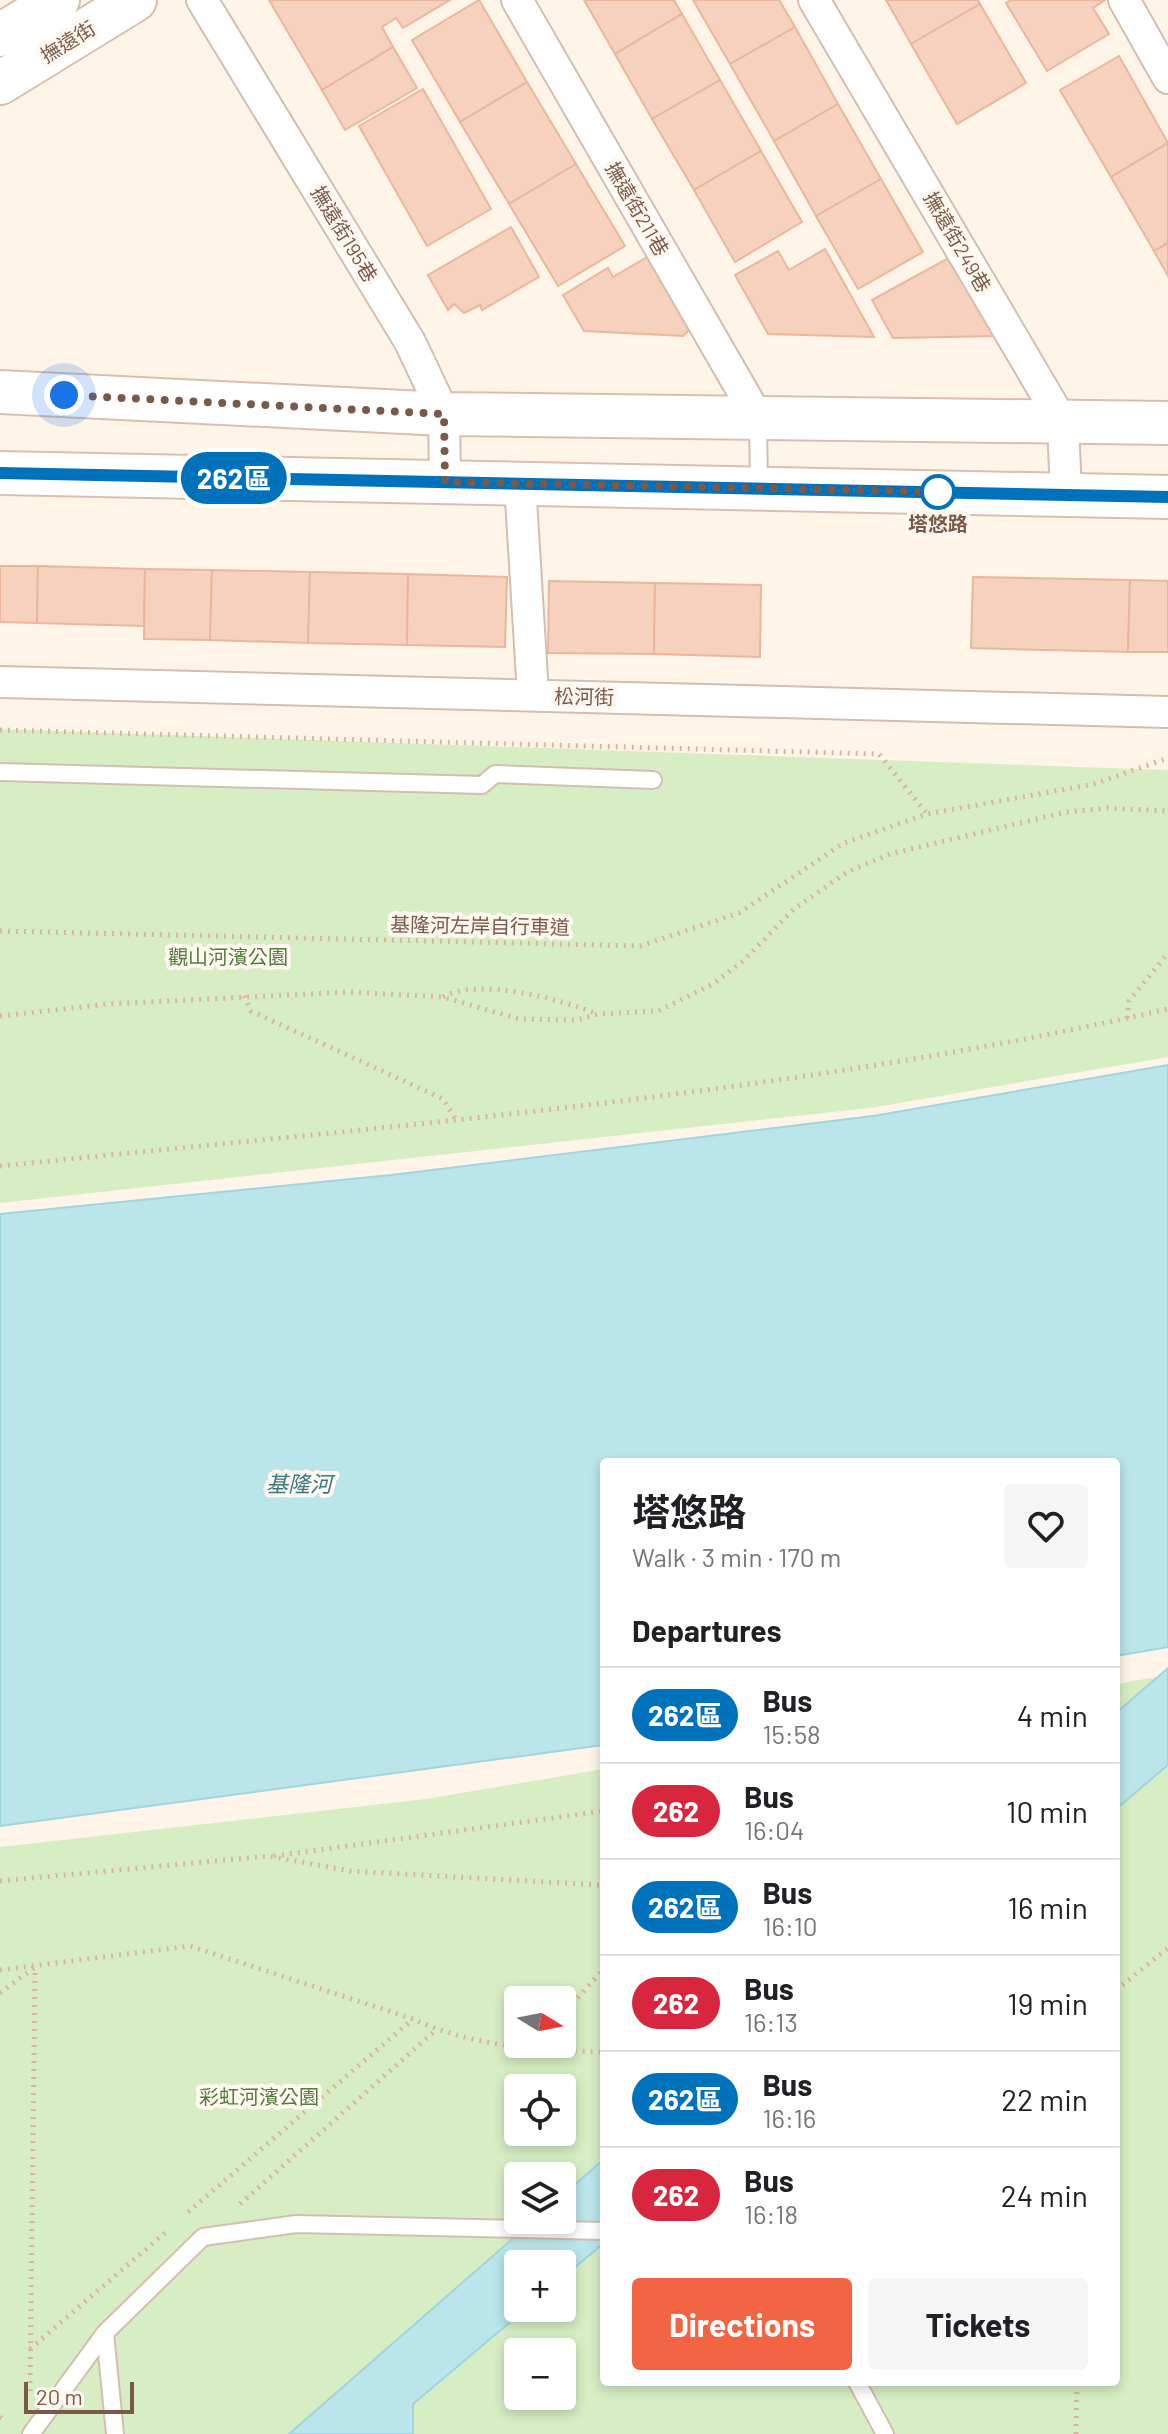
<!DOCTYPE html>
<meta charset="utf-8">
<style>
body{margin:0;font-family:Barlow,"Noto Sans TC",sans-serif;background:#f6f6f6;color:#202124;height:100vh;display:flex;flex-direction:column;font-size:30px;white-space:nowrap}
*{box-sizing:border-box;margin:0}
p{font-size:26px;color:#757577}
.icon{flex:none;width:44px;height:44px;fill:none;stroke:currentColor;stroke-width:2;stroke-linecap:round;stroke-linejoin:round}
.map{position:relative;flex:1;overflow:hidden}
.sheet{position:absolute;left:600px;top:1458px;width:520px;height:928px;display:flex;flex-direction:column;background:#fff;border-radius:8px;box-shadow:0 4px 12px #0003}
.sheet>*{flex:none}
.badge{padding:0 16px;border-radius:26px;font-size:28px;line-height:52px}
.needle{width:52px;rotate:100deg}
.tools{position:absolute;left:504px;top:1986px;display:grid;gap:16px}
.tools a{display:grid;place-items:center;width:72px;height:72px;border-radius:8px;background:#fff;box-shadow:0 4px 12px #0003;font-size:40px}
.scale{position:absolute;left:24px;bottom:20px;width:110px;box-sizing:border-box;padding-left:8px;border:4px solid #7b5949;border-top:0;font-size:22px;line-height:28px;white-space:nowrap;color:#7b5949;-webkit-text-stroke:6px #fff8f0;paint-order:stroke}
.you{position:absolute;width:40px;height:40px;margin:-20px;border:6px solid #fff;border-radius:50%;background:#1a73e8;box-shadow:0 0 0 12px #1a73e833}
.map>.badge{position:absolute;translate:-50% -50%;box-shadow:0 0 0 4px #fff}
h2{padding:0 32px;font-size:30px;line-height:72px}
.round{display:grid;place-items:center;flex:none;width:84px;height:84px;border-radius:8px;background:#f6f6f6}
.overview{display:flex;align-items:center;justify-content:space-between;height:136px;padding:0 32px}
h1{font-size:38px;font-weight:700;line-height:60px}
.button{display:flex;gap:16px;margin-top:auto;padding:16px 32px}
.button a{flex:1;height:92px;border-radius:8px;background:#f26443;color:#fff;font-size:32px;font-weight:700;line-height:92px;text-align:center}
.button a+a{background:#f6f6f6;color:#202124}
ul{padding:0;list-style:none}
li{display:flex;align-items:center;gap:24px;height:96px;padding:0 32px;border-top:2px solid #e0e0e0}
li div{flex:1}
li b{display:block;font-size:30px}
li em{font-style:normal}
li .badge{min-width:88px;font-weight:700;text-align:center}
.map>svg:first-child{display:block}
</style>
<div class="map">
<svg width="1168" height="2434" viewBox="0 0 1168 2434">
<rect width="100%" height="100%" fill="#fef5e8"/>
<g fill="#d7eec4" fill-rule="evenodd">
<polygon points="0,729 1168,770 1168,1057 870,1108 0,1203"/>
<path d="M 1168,1675 L 1168,2434 L 0,2434 L 0,1847 L 426,1799 L 604,1769 L 604,2382 L 1116,2382 L 1116,1684 ZM 518,2000 L 562,2000 L 562,2044 L 518,2044 ZM 518,2088 L 562,2088 L 562,2132 L 518,2132 ZM 518,2176 L 562,2176 L 562,2220 L 518,2220 ZM 518,2264 L 562,2264 L 562,2308 L 518,2308 ZM 518,2352 L 562,2352 L 562,2396 L 518,2396 Z"/>
</g>
<g fill="#bae5ea" stroke="#9fd6dd" stroke-width="2">
<polygon points="1168,1065 1168,1647 1116,1656 1116,1462 604,1462 604,1745 0,1826 0,1214 391,1175 873,1116"/>
<polygon points="1168,1668 1168,1765 1116,1809 1116,1713"/>
<polygon points="604,2159 604,2243 562,2278 562,2264 518,2264 518,2308 527,2308 413,2404 413,2434 289,2434 534,2220 562,2220 562,2196"/>
</g>
<g fill="#f6d1bd" stroke="#eab79c" stroke-width="2">
<polygon points="269,0 450,0 403,28 396,18 382,27 393,47 322,90"/>
<polygon points="479,0 527,82 460,122 412,40"/>
<polygon points="584,0 674,0 682,14 615,54"/>
<polygon points="693,0 779,0 795,27 730,64"/>
<polygon points="886,0 978,0 980,4 911,44"/>
<polygon points="1011,0 1105,0 1093,8 1109,34 1047,71 1006,3"/>
<polygon points="980,4 1026,83 957,124 911,44"/>
<polygon points="682,14 720,80 652,119 615,54"/>
<polygon points="795,27 838,104 774,141 730,64"/>
<polygon points="393,47 417,88 345,130 322,90"/>
<polygon points="1119,56 1168,143 1111,177 1060,90"/>
<polygon points="720,80 761,151 694,190 652,119"/>
<polygon points="527,82 576,164 509,204 460,122"/>
<polygon points="423,89 491,209 427,246 359,126"/>
<polygon points="838,104 881,179 816,216 774,141"/>
<polygon points="1168,143 1168,243 1154,251 1111,177"/>
<polygon points="761,151 802,222 735,262 694,190"/>
<polygon points="576,164 625,246 558,286 509,204"/>
<polygon points="881,179 923,252 858,289 816,216"/>
<polygon points="511,227 539,277 482,310 480,305 464,313 454,304 448,310 428,275"/>
<polygon points="1168,243 1168,276 1154,251"/>
<polygon points="825,249 874,337 768,334 735,275 778,251 789,270"/>
<polygon points="952,256 998,336 893,338 872,300"/>
<polygon points="647,257 689,330 683,336 584,331 563,295 608,268 613,277"/>
<polygon points="0,566 38,566 37,623 0,622"/>
<polygon points="38,566 145,569 144,626 37,623"/>
<polygon points="145,569 212,570 210,640 144,639"/>
<polygon points="212,570 310,572 308,643 210,640"/>
<polygon points="310,572 408,574 407,645 308,643"/>
<polygon points="408,574 507,577 505,647 407,645"/>
<polygon points="973,577 1130,580 1128,652 971,648"/>
<polygon points="1130,580 1168,581 1168,652 1128,652"/>
<polygon points="549,581 655,583 654,654 548,653"/>
<polygon points="655,583 761,585 760,657 654,654"/>
</g>
<g fill="none" stroke-linecap="round" stroke-linejoin="round">
<g stroke="#d4beaf" stroke-width="20">
<g id="lane">
<polyline points="758,420 759,488"/>
<polyline points="0,772 482,785 495,774 653,780"/>
<polyline points="105,2333 115,2434"/>
<polyline points="857,2382 885,2434"/>
<polyline points="31,2434 105,2333 203,2237 296,2224 604,2231"/>
</g>
</g>
<g stroke="#d4beaf" stroke-width="34">
<g id="street">
<polyline points="202,0 410,342 444,414 445,482"/>
<polyline points="517,0 758,418"/>
<polyline points="814,0 1063,423 1066,495"/>
<polyline points="1124,0 1168,78"/>
<polyline points="520,483 533,695"/>
<polyline points="0,682 1168,712"/>
</g>
</g>
<g stroke="#dabfae" stroke-width="46">
<g id="secondary">
<polyline points="0,35 58,0"/>
<polyline points="0,83 135,0"/>
<polyline points="0,392 444,414 1168,423"/>
<polyline points="0,473 1168,497"/>
</g>
</g>
<g stroke="#dcb49f" stroke-width="5" stroke-dasharray="2 6" stroke-linecap="butt">
<polyline points="0,730 879,754 927,814"/>
<polyline points="0,931 640,946 739,913 844,843 927,814 1094,784 1168,758"/>
<polyline points="244,996 251,1011 443,1099 456,1120"/>
<path d="M 443,997 C 478,977 560,999 597,1014"/>
<polyline points="0,1016 108,1004 349,992 443,997 519,1019 577,1020 598,1014 658,1011 713,984 744,960 794,909 847,872 890,854 1066,812 1108,808 1168,811"/>
<polyline points="1127,1018 1129,1001 1168,953"/>
<path d="M 0,1166 C 390,1126 785,1096 1168,1009"/>
<polyline points="274,1856 604,1811"/>
<polyline points="0,1881 269,1856 350,1871 601,1885 604,1891"/>
<path d="M 0,1970 L 190,1946 L 413,2019 C 473,2047 539,2050 604,2052"/>
<polyline points="1116,1990 1168,1948"/>
<polyline points="0,1993 34,1968"/>
<polyline points="562,2016 604,1968"/>
<polyline points="240,2204 436,2030"/>
<polyline points="188,2212 413,2019"/>
<polyline points="30,2349 166,2232"/>
<polyline points="30,2391 35,1968"/>
<polyline points="0,2417 4,2420"/>
<polyline points="1076,2434 1077,2382"/>
</g>
<use href="#lane" stroke="#fff" stroke-width="16"/>
<use href="#street" stroke="#fff" stroke-width="30"/>
<use href="#secondary" stroke="#fff" stroke-width="42"/>
</g>
<g fill="none" stroke-linecap="round" stroke-linejoin="round">
<g stroke="#fff" stroke-width="18">
<polyline id="line" points="0,473 1168,497"/>
</g>
<use href="#line" stroke="#0072bc" stroke-width="12"/>
<polyline stroke="#7b5949" stroke-width="8" stroke-dasharray="0 14.4" points="64,395 444,414 445,482 947,492 938,492"/>
</g>
<circle fill="#fff" stroke="#0072bc" stroke-width="4" cx="938" cy="492" r="16"/>
<g text-anchor="middle" stroke-width="8" stroke-linejoin="round" paint-order="stroke">
<g font-size="20" fill="#7b5949" stroke="#fff8f0">
<text transform="translate(68 42) rotate(-32)" y="7">撫遠街</text>
<text transform="translate(637 209) rotate(60)" y="7">撫遠街211巷</text>
<text transform="translate(344 234) rotate(59)" y="7">撫遠街195巷</text>
<text transform="translate(957 242) rotate(60)" y="7">撫遠街249巷</text>
<text transform="translate(584 697) rotate(1)" y="7">松河街</text>
<text transform="translate(480 926) rotate(1)" y="7">基隆河左岸自行車道</text>
</g>
<g font-size="20" font-weight="bold" fill="#7b5949" stroke="#fff8f0">
<text x="938" y="531">塔悠路</text>
</g>
<g font-size="20" fill="#527c3c" stroke="#fff8f0">
<text x="228" y="964">觀山河濱公園</text>
<text x="259" y="2104">彩虹河濱公園</text>
</g>
<g font-size="22" font-style="italic" fill="#3a7882" stroke="#fff8f0">
<text x="299" y="1492">基隆河</text>
</g>
</g>
</svg>
<div class="tools">
<a><svg class="needle" viewBox="-14 -14 28 28"><path d="M0-13l5 13h-10z" fill="#e53935"/><path d="M0 13l5-13h-10z" fill="#757577"/></svg></a>
<a><svg class="icon" aria-label="locate" viewBox="0 0 24 24"><circle cx="12" cy="12" r="6"/><path d="M12 2v4M12 18v4M2 12h4M18 12h4"/></svg></a>
<a><svg class="icon" aria-label="layers" viewBox="0 0 24 24"><path d="M12 4l9 5-9 5-9-5zM3 14l9 5 9-5"/></svg></a>
<a>+</a>
<a>−</a>
</div>
<div class="scale">20 m</div>
<div class="you" style="left:64px;top:395px"></div>
<b class="badge" style="left:234px;top:478px;background:#0072bc;color:#fff">262區</b>
<section class="sheet">
<div class="overview"><div><h1>塔悠路</h1><p>Walk · 3 min · 170 m</p></div><a class="round"><svg class="icon" aria-label="heart" viewBox="0 0 24 24"><path d="M12 20l-8-8c-3-5 5-10 8-4 3-6 11-1 8 4z"/></svg></a></div>
<h2>Departures</h2>
<ul>
<li><span class="badge" style="background:#0072bc;color:#fff">262區</span><div><b>Bus</b><p>15:58</p></div><em>4 min</em></li>
<li><span class="badge" style="background:#d7263d;color:#fff">262</span><div><b>Bus</b><p>16:04</p></div><em>10 min</em></li>
<li><span class="badge" style="background:#0072bc;color:#fff">262區</span><div><b>Bus</b><p>16:10</p></div><em>16 min</em></li>
<li><span class="badge" style="background:#d7263d;color:#fff">262</span><div><b>Bus</b><p>16:13</p></div><em>19 min</em></li>
<li><span class="badge" style="background:#0072bc;color:#fff">262區</span><div><b>Bus</b><p>16:16</p></div><em>22 min</em></li>
<li><span class="badge" style="background:#d7263d;color:#fff">262</span><div><b>Bus</b><p>16:18</p></div><em>24 min</em></li>
</ul>
<div class="button"><a>Directions</a><a>Tickets</a></div>
</section>
</div>
